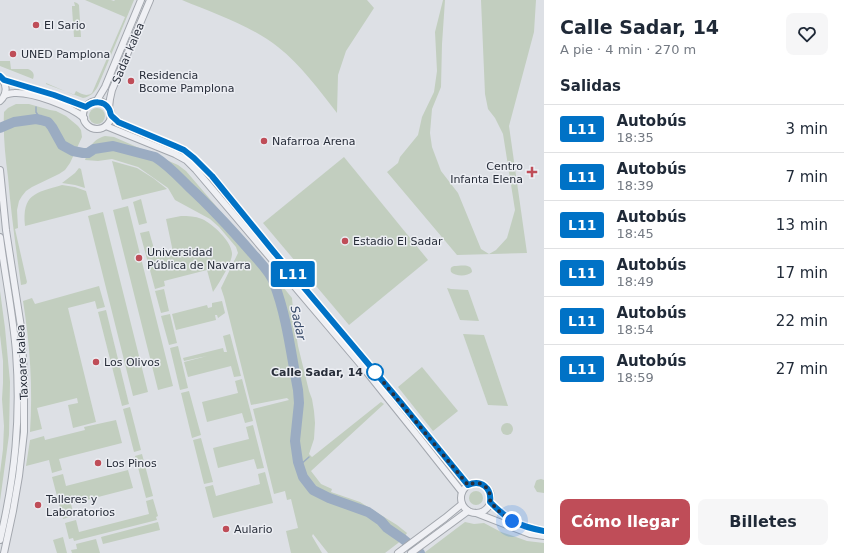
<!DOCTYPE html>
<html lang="es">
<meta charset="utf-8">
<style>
body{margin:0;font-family:"DejaVu Sans",sans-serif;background:#f6f6f7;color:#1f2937;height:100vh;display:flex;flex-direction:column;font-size:15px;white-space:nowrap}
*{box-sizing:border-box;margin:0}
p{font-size:13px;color:#747a83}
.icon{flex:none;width:22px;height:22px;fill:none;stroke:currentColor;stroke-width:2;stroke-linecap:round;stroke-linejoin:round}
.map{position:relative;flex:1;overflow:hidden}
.details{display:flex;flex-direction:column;background:#fff;width:300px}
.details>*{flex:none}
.badge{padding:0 8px;border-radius:3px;font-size:14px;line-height:26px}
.you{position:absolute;width:20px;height:20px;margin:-10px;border:3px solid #fff;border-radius:50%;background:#1a73e8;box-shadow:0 0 0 6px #1a73e833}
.map>.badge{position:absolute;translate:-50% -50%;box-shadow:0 0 0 2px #fff}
h2{padding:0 16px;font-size:15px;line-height:36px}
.round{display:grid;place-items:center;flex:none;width:42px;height:42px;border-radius:8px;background:#f6f6f7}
.headline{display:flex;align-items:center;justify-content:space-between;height:68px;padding:0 16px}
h1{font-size:19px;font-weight:800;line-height:30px}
.cta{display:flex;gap:8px;margin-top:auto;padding:8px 16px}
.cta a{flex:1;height:46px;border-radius:8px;background:#bf4d58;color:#fff;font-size:16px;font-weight:800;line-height:46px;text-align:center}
.cta a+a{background:#f6f6f7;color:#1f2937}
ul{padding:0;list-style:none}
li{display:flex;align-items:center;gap:12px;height:48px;padding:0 16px;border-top:1px solid #e0e1e3}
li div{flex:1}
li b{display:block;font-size:15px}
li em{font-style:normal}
li .badge{min-width:44px;font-weight:700;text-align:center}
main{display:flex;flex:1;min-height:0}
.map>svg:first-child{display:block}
</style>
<main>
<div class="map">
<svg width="544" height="553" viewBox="0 0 544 553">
<rect width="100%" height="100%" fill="#dde0e5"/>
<g fill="#c2cebf">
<path d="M 85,0 L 111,0 L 114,1 L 115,0 L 134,0 L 98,86 C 95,92 90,97 83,98 L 46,84 L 46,83 L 74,95 L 76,91 C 82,94 86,97 92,93 L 125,17 Z"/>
<path d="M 182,0 L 367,0 L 374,8 L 346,51 L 338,75 L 337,113 C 319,90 301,65 278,47 C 252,26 213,13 182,0 Z"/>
<polygon points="443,0 445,0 442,44 441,87 432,109 430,133 432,147 441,171 458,193 481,249 489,254 496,250 507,238 515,210 503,134 495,118 488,109 485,94 481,0 536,0 534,32 509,126 527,253 457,255 387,172 398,163 400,157 418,135 422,117 434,92 437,71 435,32"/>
<polygon points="74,2 77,3 79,5 81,37 74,37 72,8 72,6 75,6"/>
<path d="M 0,61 L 10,61 L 11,69 L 28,69 C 33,71 35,74 33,79 L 0,66 Z"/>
<path d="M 16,104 L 29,104 L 50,110 L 56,111 L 66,116 L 78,126 L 81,130 L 82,137 L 70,163 L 65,170 L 59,174 L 32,187 L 26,191 L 22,196 L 19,201 L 17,210 L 18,228 L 15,229 L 27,282 L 26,284 L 21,285 C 16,249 11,213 8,177 C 5,155 3,134 4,112 L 8,108 Z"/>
<circle cx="97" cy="116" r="8"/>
<path d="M 105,136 L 114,137 L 178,165 L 186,171 L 245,240 L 292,298 L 294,321 L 298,346 L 309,391 L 312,399 L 314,411 L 315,423 L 314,439 L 309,454 L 312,457 L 381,402 L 384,404 L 311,471 L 321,484 L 332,489 L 331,492 L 360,502 L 397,525 L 407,533 L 405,536 L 406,537 L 385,553 L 328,553 L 313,534 L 312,536 L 322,553 L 291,553 L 286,531 L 298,528 L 291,499 L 287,500 L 285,491 L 274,494 L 253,409 L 289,400 L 287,398 L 251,405 L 224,297 L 221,288 L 238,253 L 236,247 L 219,227 L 210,219 L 175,200 L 168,188 L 138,167 L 112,159 L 98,161 L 85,160 C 90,148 91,140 105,136 Z"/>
<polygon points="344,157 428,260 349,325 263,223"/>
<polygon points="112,161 137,168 153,178 167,189 122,200"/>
<polygon points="79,168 81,169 85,188 75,185 62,183 75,173"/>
<path d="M 62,185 L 75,187 L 86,191 L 91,209 L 25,226 C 22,194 35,193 62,185 Z"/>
<polygon points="141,199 147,223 139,225 133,202"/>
<polygon points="128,206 173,386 158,390 113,210"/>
<polygon points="103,212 148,392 133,396 88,216"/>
<path d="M 181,216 C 188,216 195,216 202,219 C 213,224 231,241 232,253 C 233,261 218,285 213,292 L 207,270 L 164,281 L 165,286 L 155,289 L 140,233 L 149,231 L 156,256 L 173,252 L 166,219 Z"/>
<path d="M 454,266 C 461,266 472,263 472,272 C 467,277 455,276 451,272 C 450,268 451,267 454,266 Z"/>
<path d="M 99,286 L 105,307 L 97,309 L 95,301 L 68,308 L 96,422 L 73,428 L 68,405 L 78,403 L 77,398 L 37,408 L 42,429 L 30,432 C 33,388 30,345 23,301 L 32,298 L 35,304 Z"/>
<polygon points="447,288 451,289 468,290 479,321 460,320"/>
<polygon points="164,289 169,311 161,313 155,291"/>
<polygon points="0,291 5,328 10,382 9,435 0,501 0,473 3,449 4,426 2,399 3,383 3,361 0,335"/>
<polygon points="222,301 225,313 218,318 217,315 215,315 216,320 176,330 172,314 207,305 208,308 212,307 212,303"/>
<polygon points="106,310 129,404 122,406 98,312"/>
<polygon points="170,314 177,343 169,345 161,316"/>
<polygon points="230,334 241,376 234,377 231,366 188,377 184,362 207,356 184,361 183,358 223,348 224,352 227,352 223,336"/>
<polygon points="463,334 484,335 508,406 488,405"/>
<polygon points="178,346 188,388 180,390 170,348"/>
<polygon points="422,367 458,411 433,431 398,387"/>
<polygon points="242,379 253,421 245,423 242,413 207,422 202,402 238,393 235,381"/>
<polygon points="189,391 201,435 192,438 181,393"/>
<polygon points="130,407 141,450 134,452 123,409"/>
<polygon points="116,420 122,443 59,459 62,470 52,473 49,460 26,466 30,440 44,436 45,440 85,430 84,427"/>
<circle cx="507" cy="429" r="6"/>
<polygon points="253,425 264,468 257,469 254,459 218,468 213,448 249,439 246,427"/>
<polygon points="201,438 213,482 204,484 193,440"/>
<polygon points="142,454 153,496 146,498 135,456"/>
<polygon points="128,470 133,488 71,504 74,516 63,519 52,477 63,474 66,486"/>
<polygon points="265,472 273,503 213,518 205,487 213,485 216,496 260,484 258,474"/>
<polygon points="541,479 544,480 544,493 537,492 534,487 536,481 537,480"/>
<circle cx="476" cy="498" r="7"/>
<polygon points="153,499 158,516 156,517 157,520 74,541 73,538 69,539 65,523 76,520 79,532 149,514 146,501"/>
<polygon points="158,522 160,530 103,544 101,537"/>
<polygon points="465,522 474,524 484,523 501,532 516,537 527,541 544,543 544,553 424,553"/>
<polygon points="63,537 67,553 57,553 53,540"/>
<polygon points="96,539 100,553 72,553 71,550 77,549 76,544"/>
</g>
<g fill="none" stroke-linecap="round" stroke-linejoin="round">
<g stroke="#9bacc2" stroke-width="1.5">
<polyline points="36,107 36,112 41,120"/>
<polyline points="299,466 309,457"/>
</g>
<path stroke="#9bacc2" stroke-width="10" d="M 0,128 L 14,122 L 36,119 L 41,120 L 48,122 L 52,127 L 62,145 L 73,151 L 83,153 L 88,153 L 94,149 L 113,146 L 155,157 C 168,165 178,176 189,187 C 212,208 232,230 252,253 C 259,261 271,273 274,283 C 287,317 291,354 298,390 L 299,403 L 295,441 L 298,462 L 303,477 L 313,490 L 329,498 L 368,512 L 381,521 L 387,528 L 403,539 L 420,553"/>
<g stroke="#a3a7ae" stroke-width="8">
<g id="tertiary">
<path d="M 0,76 C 7,84 8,94 0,101"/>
<polyline points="4,80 54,95 87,107"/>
<path d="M 5,95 C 8,94 11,93 14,93 C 33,92 70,106 84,118"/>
<circle cx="97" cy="115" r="14"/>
<polyline points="96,102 105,87 141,0"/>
<polyline points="109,108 110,99 112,90 150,0"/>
<polyline points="111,115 119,122 184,150 194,158 212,176 274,252 397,398 468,485"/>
<polyline points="106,126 175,154 186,160 196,170 361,365 417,435 462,492"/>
<polyline points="0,170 6,230 21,327 24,375 24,432 19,476 13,511 4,553"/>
<path d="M 0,237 C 5,276 13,314 16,352 C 21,418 15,476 0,540"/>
<circle cx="476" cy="498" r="15"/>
<path d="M 490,502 C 494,506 498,510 502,514 C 514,524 529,528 544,531"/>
<polyline points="476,513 530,534 544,536"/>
<polyline points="398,553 445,518 462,504"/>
<polyline points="411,553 468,511"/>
</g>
</g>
<use href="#tertiary" stroke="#eff0f4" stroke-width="6"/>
</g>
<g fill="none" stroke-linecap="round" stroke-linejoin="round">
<g stroke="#fff" stroke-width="9">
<path id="line" d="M 0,76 L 4,80 L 54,95 L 86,107 C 93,101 104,100 109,109 C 110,110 110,113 111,115 C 112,117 117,120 118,122 L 175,146 L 184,150 L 194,158 L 212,176 L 274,252 L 397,398 L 468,485 C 481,479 492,488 490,502 C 509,521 518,526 544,531"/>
</g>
<use href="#line" stroke="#0072c6" stroke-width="6"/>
<path stroke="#282e3a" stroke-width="4" stroke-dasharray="0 7.2" d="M 375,372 L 468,485 C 481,479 492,488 490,502 L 502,514 L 512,521"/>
</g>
<g fill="#bf4d58" stroke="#eceef3" stroke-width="1.5">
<circle cx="36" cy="25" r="4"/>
<circle cx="13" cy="54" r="4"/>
<circle cx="131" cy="81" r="4"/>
<circle cx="264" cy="141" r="4"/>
<path d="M530 166h4v4h4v4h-4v4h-4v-4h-4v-4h4z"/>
<circle cx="345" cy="241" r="4"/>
<circle cx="139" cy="258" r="4"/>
<circle cx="96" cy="362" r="4"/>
<circle cx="98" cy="463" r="4"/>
<circle cx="38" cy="505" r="4"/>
<circle cx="226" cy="529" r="4"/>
</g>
<circle fill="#fff" stroke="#0072c6" stroke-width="2" cx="375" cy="372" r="8"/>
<g text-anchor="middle" stroke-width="3" stroke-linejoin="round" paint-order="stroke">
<g font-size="11" fill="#282e3a" stroke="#eceef3" text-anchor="start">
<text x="44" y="29">El Sario</text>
<text x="21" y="58">UNED Pamplona</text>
<text x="139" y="79">Residencia<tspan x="139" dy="13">Bcome Pamplona</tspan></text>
<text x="272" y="145">Nafarroa Arena</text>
<text x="523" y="170" text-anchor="end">Centro<tspan x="523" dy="13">Infanta Elena</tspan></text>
<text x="353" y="245">Estadio El Sadar</text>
<text x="147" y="256">Universidad<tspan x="147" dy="13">Pública de Navarra</tspan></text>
<text x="104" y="366">Los Olivos</text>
<text x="106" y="467">Los Pinos</text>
<text x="46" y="503">Talleres y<tspan x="46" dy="13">Laboratorios</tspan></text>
<text x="234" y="533">Aulario</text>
</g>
<g font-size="11" fill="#282e3a" stroke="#eceef3">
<text transform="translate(128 53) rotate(-67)" y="4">Sadar kalea</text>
<text transform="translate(22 362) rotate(-93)" y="4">Taxoare kalea</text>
</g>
<g font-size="11" font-weight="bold" fill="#282e3a" stroke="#eceef3" text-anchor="end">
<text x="363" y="376">Calle Sadar, 14</text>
</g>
<g font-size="12" font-style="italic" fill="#374a69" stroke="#eceef3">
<text transform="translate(298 323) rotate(78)" y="4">Sadar</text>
</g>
</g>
</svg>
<div class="you" style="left:512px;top:521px"></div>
<b class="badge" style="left:293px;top:274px;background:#0072c6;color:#fff">L11</b>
</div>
<section class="details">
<div class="headline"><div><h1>Calle Sadar, 14</h1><p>A pie · 4 min · 270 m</p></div><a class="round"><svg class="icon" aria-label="heart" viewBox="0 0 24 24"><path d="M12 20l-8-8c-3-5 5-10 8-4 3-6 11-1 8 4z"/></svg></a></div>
<h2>Salidas</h2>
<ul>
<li><span class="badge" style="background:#0072c6;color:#fff">L11</span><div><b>Autobús</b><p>18:35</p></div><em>3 min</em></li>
<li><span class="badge" style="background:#0072c6;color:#fff">L11</span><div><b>Autobús</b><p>18:39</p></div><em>7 min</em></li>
<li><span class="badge" style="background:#0072c6;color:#fff">L11</span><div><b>Autobús</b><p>18:45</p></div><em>13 min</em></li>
<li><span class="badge" style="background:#0072c6;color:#fff">L11</span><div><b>Autobús</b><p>18:49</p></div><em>17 min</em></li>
<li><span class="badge" style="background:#0072c6;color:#fff">L11</span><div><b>Autobús</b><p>18:54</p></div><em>22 min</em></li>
<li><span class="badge" style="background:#0072c6;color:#fff">L11</span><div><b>Autobús</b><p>18:59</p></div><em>27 min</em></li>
</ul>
<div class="cta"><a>Cómo llegar</a><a>Billetes</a></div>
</section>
</main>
